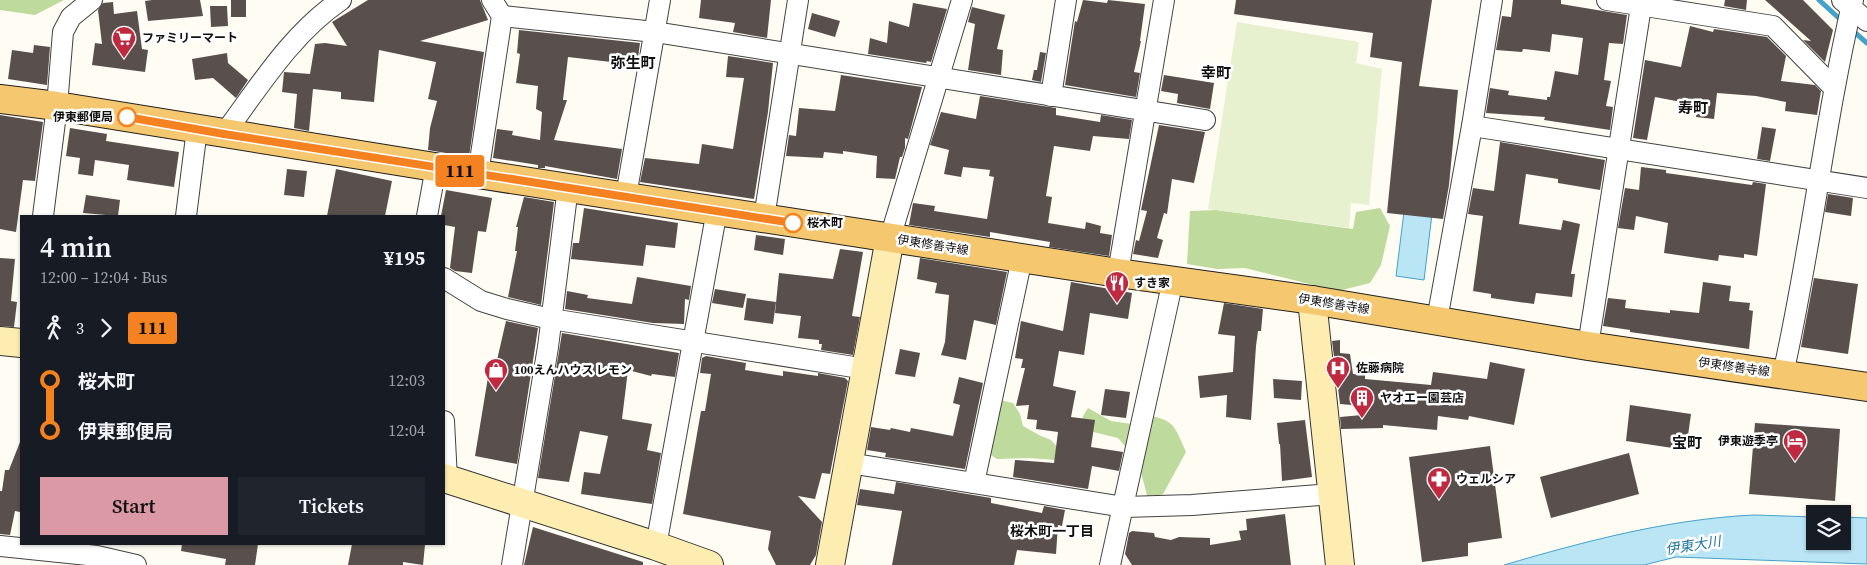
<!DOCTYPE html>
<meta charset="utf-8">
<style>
body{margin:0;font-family:"Source Serif 4","Noto Sans JP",serif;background:#20242c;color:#f1f3f6;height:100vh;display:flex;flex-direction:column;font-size:19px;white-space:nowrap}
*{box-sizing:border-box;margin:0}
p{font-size:16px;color:#9ea1a6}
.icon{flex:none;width:28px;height:28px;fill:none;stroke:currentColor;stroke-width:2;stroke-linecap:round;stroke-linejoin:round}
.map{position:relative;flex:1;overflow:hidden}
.sheet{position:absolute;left:20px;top:215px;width:425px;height:330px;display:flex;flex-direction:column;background:#171b24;border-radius:0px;box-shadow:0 1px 4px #0004}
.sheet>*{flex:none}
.badge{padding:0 10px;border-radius:4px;font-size:18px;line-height:32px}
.tools{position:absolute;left:1806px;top:505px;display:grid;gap:10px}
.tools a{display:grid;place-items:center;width:45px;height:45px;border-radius:0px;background:#171b24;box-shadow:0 1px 4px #0004;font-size:25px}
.map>.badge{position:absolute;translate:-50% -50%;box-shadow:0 0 0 2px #fff}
.legs{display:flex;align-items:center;gap:8px;height:55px;padding:0 20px;font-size:16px}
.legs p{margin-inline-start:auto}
.head{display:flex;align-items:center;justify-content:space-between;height:85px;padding:0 20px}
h1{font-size:28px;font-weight:600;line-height:38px}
.cta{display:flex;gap:10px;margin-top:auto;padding:10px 20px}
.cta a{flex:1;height:58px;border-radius:0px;background:#da99a4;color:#111;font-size:20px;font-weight:600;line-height:58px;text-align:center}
.cta a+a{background:#20242c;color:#f1f3f6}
ul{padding:0 20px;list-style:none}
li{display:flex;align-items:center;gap:18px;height:50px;font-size:19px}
li i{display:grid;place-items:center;width:8px;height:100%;margin:0 6px;background:currentColor}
li i::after{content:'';width:12px;height:12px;margin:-6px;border:4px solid;border-radius:50%;background:#171b24}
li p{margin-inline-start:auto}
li:first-child i{background:linear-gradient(#0000 50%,currentColor 0)}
li:last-child i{background:linear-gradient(currentColor 50%,#0000 0)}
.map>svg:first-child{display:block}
</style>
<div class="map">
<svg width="1867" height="565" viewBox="0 0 1867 565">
<rect width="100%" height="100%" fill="#fffcf4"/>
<g fill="#beda9d">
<polygon points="0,0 64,0 35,15 0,10"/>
<polygon points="1380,208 1390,226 1381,265 1370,283 1338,291 1245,268 1217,269 1187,264 1190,211 1217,210 1353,229 1356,212"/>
<polygon points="1000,400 1013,403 1020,414 1023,426 1041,436 1051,440 1069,461 1029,458 997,459 989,454"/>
<path d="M 1088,408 L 1111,421 L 1132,424 L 1147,415 C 1175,420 1175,427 1186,452 L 1163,494 L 1148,499 L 1138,461 L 1118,438 L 1081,429 L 1083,416 Z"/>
</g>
<polygon fill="#e8f1cf" points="1237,22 1359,42 1356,63 1382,69 1369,205 1351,203 1349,228 1208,209"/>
<g fill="#bae5f5" stroke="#42a2cb">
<polygon points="1404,212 1432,214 1424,280 1396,276"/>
<path d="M 1754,515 L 1815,517 L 1815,541 L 1842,541 L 1843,517 L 1867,518 L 1867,564 L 1676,557 L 1644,565 L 1504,565 C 1586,541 1669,519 1754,515 Z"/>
</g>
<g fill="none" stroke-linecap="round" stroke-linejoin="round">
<g stroke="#42a2cb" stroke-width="5">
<polyline points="1819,0 1842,21"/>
<polyline points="1852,30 1867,43"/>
</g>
</g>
<g fill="#59504d">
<polygon points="152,0 200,0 203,16 148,21 145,1"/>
<rect x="231" y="0" width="15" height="17"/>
<polygon points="368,0 480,0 488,20 420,41 484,52 469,157 428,150 430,128 437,101 428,99 436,62 379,50 374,102 341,99 341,92 313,89 309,131 294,128 297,94 282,92 284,72 310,74 315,44 325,43 347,46 332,22"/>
<polygon points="701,0 771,0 767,38 733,32 735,23 699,18"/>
<polygon points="1083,0 1107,3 1108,0 1145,4 1140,41 1141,41 1134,72 1140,73 1136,97 1065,85 1075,21 1077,22"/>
<polygon points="1236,0 1432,0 1419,86 1458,90 1449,185 1443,219 1387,213 1402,62 1370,57 1373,33 1234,14"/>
<polygon points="1513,0 1561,0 1561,4 1627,15 1623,44 1609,43 1604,80 1611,81 1606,106 1613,107 1610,130 1544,120 1545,117 1486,113 1490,88 1509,91 1508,95 1547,100 1547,97 1550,97 1555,71 1578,75 1583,38 1552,34 1550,52 1523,49 1522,52 1496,50 1502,16 1511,17"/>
<polygon points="1725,0 1747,0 1746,10 1724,6"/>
<polygon points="1765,0 1803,0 1833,30 1825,62 1803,40 1811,41"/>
<polygon points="113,2 114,14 137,11 142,49 148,50 145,72 92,65 95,43 102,44 98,10 103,3"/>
<polygon points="913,3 947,9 931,62 927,61 926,63 868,54 870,38 887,43 889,21 909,27"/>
<polygon points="210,6 227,6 228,26 211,27"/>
<polygon points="972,7 1005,15 997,49 1003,50 1001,75 968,70 975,24 968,22"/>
<polygon points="812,13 840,21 835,37 808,29"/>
<polygon points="1690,26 1713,32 1714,29 1767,37 1786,56 1781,81 1815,85 1821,91 1817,115 1785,111 1786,102 1756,96 1717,93 1714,119 1696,117 1697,105 1655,97 1647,140 1633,138 1645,60 1681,67"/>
<polygon points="519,30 640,43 637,65 568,57 563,100 567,100 554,140 622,149 617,179 545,166 545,168 538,168 538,165 493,158 497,129 513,131 512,135 540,140 542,112 536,109 538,86 516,83 520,54 517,53"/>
<polygon points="34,45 50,47 47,85 8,79 12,50 33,53"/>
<polygon points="1040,52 1046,53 1041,82 1032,80 1034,70 1037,70"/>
<polygon points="227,53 228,63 248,80 236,98 213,78 195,80 192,59"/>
<polygon points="728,56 773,63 768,112 754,199 640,182 645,158 699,164 702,144 733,149 744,78 726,77"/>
<polygon points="841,75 922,87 908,139 905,138 905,148 902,157 900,157 895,179 876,178 877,156 843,151 843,154 824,152 823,158 786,156 789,135 796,136 799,108 835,111"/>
<polygon points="1164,75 1214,83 1210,109 1177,103 1178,94 1161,91"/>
<polygon points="980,96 1056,108 1056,115 1100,122 1101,115 1132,120 1129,139 1093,136 1090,151 1054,146 1046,196 1052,197 1048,223 1085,229 1086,222 1101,226 1100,233 1112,235 1109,256 1049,247 1050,242 990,232 990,237 909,225 913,203 935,206 934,211 987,219 994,177 989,176 990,170 963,167 961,177 944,174 949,150 930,145 941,112 976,119"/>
<polygon points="0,115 43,122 35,181 23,180 16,232 0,229"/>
<polygon points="1159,125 1205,132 1194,183 1172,179 1167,214 1164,213 1157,238 1163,240 1158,258 1133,254 1136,240 1139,241 1147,211 1141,210"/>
<polygon points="1762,127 1776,129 1770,161 1757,159"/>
<polygon points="70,128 107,134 106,141 179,152 174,187 127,180 129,165 95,160 93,176 78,174 80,158 66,156"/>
<polygon points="1500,142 1605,160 1600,190 1558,183 1558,179 1526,174 1519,224 1561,230 1563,220 1580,224 1571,274 1575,274 1572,297 1536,293 1534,304 1491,298 1491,294 1473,291 1483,216 1468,214 1473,188 1494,191"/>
<polygon points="1641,167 1666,170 1666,173 1752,185 1753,182 1766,184 1757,256 1744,254 1744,258 1719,255 1718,261 1664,253 1668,223 1636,216 1634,230 1618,228 1625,188 1639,190"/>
<polygon points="287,169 307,171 304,197 284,195"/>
<polygon points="336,169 392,181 385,216 327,216"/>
<polygon points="446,190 492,198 486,232 478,231 472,273 455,271 450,268 455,227 444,225 444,216 441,216"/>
<polygon points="1828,194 1853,198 1851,216 1825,212"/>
<polygon points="86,195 120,200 118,216 83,213"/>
<polygon points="524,197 554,202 541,305 508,297 517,251 515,251 518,227 516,227"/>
<polygon points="584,208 678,223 675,248 646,245 643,266 571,259 573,243 579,243"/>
<polygon points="756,235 785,239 783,255 754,250"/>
<polygon points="840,249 863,252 852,316 860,317 853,355 821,350 822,344 819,344 819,340 798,338 801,316 775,313 779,273 833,279"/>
<polygon points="0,258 15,259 11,301 17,302 14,327 0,326"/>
<polygon points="920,258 1007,272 996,325 974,320 966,360 941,355 945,342 949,295 935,293 937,283 917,279"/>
<polygon points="637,277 691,286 689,300 685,299 684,324 653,323 565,309 567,291 588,295 587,298 632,304"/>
<polygon points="1814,278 1858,284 1848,354 1801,347"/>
<polygon points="1071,282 1132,293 1128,319 1090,313 1084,355 1059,351 1053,386 1076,391 1071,417 1095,420 1091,447 1123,452 1119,471 1092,466 1088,489 1013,477 1015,460 1054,463 1058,432 1036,429 1037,420 1027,419 1029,405 1016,406 1025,368 1021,368 1023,359 1015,358 1021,321 1063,331"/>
<polygon points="1703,282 1731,286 1729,301 1750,303 1749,310 1753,311 1749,349 1630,332 1630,330 1603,326 1608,298 1626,300 1625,308 1670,313 1670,310 1699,313"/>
<polygon points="715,289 746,294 743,308 712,303"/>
<polygon points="747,298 776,302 773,324 744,320"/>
<polygon points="1224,303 1263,309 1261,331 1258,331 1256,346 1251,420 1226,417 1227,395 1200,398 1198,376 1233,372 1235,336 1218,334"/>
<polygon points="506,321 538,328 517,464 475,456 491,359 497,360"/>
<polygon points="562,333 679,353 675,377 652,374 651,376 628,370 622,419 652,424 647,450 661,453 652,504 581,494 584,472 600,474 608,436 580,431 569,482 538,478"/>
<polygon points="1340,340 1340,353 1350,354 1353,374 1365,375 1365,379 1431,385 1433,372 1487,379 1490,362 1525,369 1514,425 1469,416 1468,420 1438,416 1437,430 1383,425 1383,428 1341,429 1340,417 1362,415 1362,406 1340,404 1332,341"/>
<polygon points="900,349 920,353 915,377 895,374"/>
<polygon points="706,356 746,363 745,370 783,376 783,371 818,376 818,373 845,378 848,381 830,474 822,473 815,499 798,496 822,522 816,555 810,565 776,565 768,549 771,531 683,514 701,411 705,411 711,374 700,373 702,358"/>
<polygon points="959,377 983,383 965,469 885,457 886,453 867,450 871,427 890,430 891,428 910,432 911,428 953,436 960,405 953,403"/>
<polygon points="1273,379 1302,381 1301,400 1274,398"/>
<polygon points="1105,389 1130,392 1126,418 1101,415"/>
<polygon points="1630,405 1691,414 1686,450 1626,441"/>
<polygon points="1305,420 1312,477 1282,481 1280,444 1279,444 1277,423"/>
<polygon points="1755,423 1840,429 1835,501 1749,494"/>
<polygon points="20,442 21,442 20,512 15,511 10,535 0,534 0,491 2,491 5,470 9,470"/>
<polygon points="1490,446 1502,538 1468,543 1468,556 1422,562 1409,457"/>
<polygon points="1629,453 1639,494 1551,518 1540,477"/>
<polygon points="896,482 991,498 991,503 1042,513 1044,506 1065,510 1062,526 1058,525 1056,554 1017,550 1014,565 892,565 902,511 857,505 860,489 894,494"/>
<polygon points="1285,514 1291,565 1132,565 1125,554 1129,533 1132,531 1154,533 1155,537 1171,540 1179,537 1210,538 1210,545 1241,540 1239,531 1247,530 1246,519"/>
<polygon points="533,527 643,562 643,565 524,565"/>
<polygon points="182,544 258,544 255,565 225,565 226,559 181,551"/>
<polygon points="352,544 425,545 423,565 403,562 403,565 348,565"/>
</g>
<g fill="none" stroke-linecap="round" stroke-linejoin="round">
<g stroke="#434343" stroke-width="22">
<g id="street">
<polyline points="1607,0 1773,26 1834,88"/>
<polyline points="1842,0 1867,21"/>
<polyline points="502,16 655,32 1205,120"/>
<polyline points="1051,96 1066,0"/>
<polyline points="1472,126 1867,188"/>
<path d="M 224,134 C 259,87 291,34 341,0"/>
<polyline points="478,174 502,16 492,0"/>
<polyline points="626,196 660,0"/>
<polyline points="43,216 57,106 63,32 71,17 92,0"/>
<polyline points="186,216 197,129"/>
<polyline points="427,216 436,167"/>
<polyline points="764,218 798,0"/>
<polyline points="890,238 962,0"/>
<polyline points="1118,273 1164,0"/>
<polyline points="444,278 481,301 507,309 551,319 866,369"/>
<polyline points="1437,320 1472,126 1492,0"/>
<polyline points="1588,346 1642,0"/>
<path d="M 1783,374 C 1811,250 1824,124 1853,0"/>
<polyline points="444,421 447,479"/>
<polyline points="849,463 1124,507 1192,505 1332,494"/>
<polyline points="974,483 1022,258"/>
<polyline points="0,546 97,556 136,565"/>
<polyline points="656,546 717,210"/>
<polyline points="512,565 548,347 568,187"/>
<polyline points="1110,565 1173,280"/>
</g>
</g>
<g stroke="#323232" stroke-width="30">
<g id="secondary">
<polyline points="1312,300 1340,565"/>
<polyline points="0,341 21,343"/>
<polyline points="444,478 656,546 709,565"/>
<polyline points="830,565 890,238"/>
</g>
</g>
<g stroke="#212121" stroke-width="30">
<polyline id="primary" points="0,99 57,106 478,174 1118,273 1312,300 1588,346 1867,387"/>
</g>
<use href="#street" stroke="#fff" stroke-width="20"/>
<use href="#secondary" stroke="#fdedb1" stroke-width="28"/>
<use href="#primary" stroke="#f5c76e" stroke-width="28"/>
</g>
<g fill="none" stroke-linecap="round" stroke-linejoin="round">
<g stroke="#fff" stroke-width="11">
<polyline id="line-1" points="127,117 224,134 793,223"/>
</g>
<use href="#line-1" stroke="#f58220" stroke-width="8"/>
</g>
<defs>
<g id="supermarket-pin" transform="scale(1.25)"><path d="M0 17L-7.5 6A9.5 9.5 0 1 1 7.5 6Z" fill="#bf2a40" stroke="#fff"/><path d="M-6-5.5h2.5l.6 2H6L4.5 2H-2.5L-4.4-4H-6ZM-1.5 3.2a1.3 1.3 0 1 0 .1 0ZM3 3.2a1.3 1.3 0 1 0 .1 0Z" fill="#fff"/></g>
<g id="restaurant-pin" transform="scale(1.25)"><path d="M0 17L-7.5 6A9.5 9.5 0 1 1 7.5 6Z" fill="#bf2a40" stroke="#fff"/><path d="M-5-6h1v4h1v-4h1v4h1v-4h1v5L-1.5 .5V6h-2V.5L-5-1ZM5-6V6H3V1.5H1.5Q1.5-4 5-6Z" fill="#fff"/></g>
<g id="hospital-pin" transform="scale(1.25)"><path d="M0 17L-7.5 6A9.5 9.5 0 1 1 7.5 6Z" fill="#bf2a40" stroke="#fff"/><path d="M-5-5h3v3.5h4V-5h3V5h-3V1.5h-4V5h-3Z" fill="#fff"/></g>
<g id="shop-pin" transform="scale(1.25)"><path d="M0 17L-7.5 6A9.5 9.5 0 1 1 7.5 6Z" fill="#bf2a40" stroke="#fff"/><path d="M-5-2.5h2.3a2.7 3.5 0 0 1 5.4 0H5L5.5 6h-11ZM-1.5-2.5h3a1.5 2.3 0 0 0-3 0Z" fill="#fff"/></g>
<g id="building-pin" transform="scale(1.25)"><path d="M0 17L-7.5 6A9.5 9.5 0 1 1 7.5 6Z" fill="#bf2a40" stroke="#fff"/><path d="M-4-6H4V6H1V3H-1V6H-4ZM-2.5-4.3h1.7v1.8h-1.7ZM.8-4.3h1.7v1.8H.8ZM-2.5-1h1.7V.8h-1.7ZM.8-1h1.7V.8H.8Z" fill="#fff"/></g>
<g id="hotel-pin" transform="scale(1.25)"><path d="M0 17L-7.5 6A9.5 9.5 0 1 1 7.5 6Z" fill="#bf2a40" stroke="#fff"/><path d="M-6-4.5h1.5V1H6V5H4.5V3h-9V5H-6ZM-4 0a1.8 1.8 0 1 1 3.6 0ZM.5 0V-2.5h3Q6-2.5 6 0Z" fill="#fff"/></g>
<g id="pharmacy-pin" transform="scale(1.25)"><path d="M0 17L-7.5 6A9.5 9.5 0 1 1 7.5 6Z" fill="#bf2a40" stroke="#fff"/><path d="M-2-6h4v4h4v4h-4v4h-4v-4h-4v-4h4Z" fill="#fff"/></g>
</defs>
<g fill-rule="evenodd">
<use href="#supermarket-pin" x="124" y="38"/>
<use href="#restaurant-pin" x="1117" y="283"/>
<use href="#hospital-pin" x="1338" y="368"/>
<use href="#shop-pin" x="496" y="370"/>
<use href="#building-pin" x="1362" y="398"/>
<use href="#hotel-pin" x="1795" y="441"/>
<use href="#pharmacy-pin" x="1439" y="479"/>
</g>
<g fill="#fff" stroke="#f58220" stroke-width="2.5">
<circle cx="127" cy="117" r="9"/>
<circle cx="793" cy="223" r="9"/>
</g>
<g text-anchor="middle" stroke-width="5" stroke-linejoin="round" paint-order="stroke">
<g font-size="12" font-weight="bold" fill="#101010" stroke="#fff" text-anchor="start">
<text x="142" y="42">ファミリーマート</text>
<text x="1134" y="287">すき家</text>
<text x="1356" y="372">佐藤病院</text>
<text x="514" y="374">100えんハウス レモン</text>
<text x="1380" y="402">ヤオエー園芸店</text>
<text x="1778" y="445" text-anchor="end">伊東遊季亭</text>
<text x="1456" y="483">ウェルシア</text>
</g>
<g font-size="12" font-weight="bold" fill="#101010" stroke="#fff" text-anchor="end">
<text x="113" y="121">伊東郵便局</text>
<text x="807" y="227" text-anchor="start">桜木町</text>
</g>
<g font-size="12" fill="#101010" stroke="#fff">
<text transform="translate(933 245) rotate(9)" y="4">伊東修善寺線</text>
<text transform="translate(1334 304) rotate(9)" y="4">伊東修善寺線</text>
<text transform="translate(1734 367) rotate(8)" y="4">伊東修善寺線</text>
</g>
<g font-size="14" font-weight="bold" fill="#101010" stroke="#fff">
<text x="1052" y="536">桜木町一丁目</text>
</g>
<g font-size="14" font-style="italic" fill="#1b74a1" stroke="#fff">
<text transform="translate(1693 545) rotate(-9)" y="5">伊東大川</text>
</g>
<g font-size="15" font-weight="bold" fill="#101010" stroke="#fff">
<text x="633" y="68">弥生町</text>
<text x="1216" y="78">幸町</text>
<text x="1693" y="113">寿町</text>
<text x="1687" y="448">宝町</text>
</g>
</g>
</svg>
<div class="tools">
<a><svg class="icon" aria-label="layers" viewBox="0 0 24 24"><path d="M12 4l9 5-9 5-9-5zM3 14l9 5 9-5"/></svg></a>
</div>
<b class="badge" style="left:460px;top:171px;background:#f58220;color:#111">111</b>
<section class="sheet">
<div class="head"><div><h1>4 min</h1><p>12:00 – 12:04 · Bus</p></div><b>¥195</b></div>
<div class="legs"><svg class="icon" aria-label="walk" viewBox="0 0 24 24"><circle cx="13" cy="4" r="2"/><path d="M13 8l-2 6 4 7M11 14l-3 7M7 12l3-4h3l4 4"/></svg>3<svg class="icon" aria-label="forward" viewBox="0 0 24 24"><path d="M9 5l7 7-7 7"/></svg><b class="badge" style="background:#f58220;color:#111">111</b></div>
<ul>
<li><i style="color:#f58220"></i><b>桜木町</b><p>12:03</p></li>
<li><i style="color:#f58220"></i><b>伊東郵便局</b><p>12:04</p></li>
</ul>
<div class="cta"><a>Start</a><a>Tickets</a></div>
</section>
</div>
